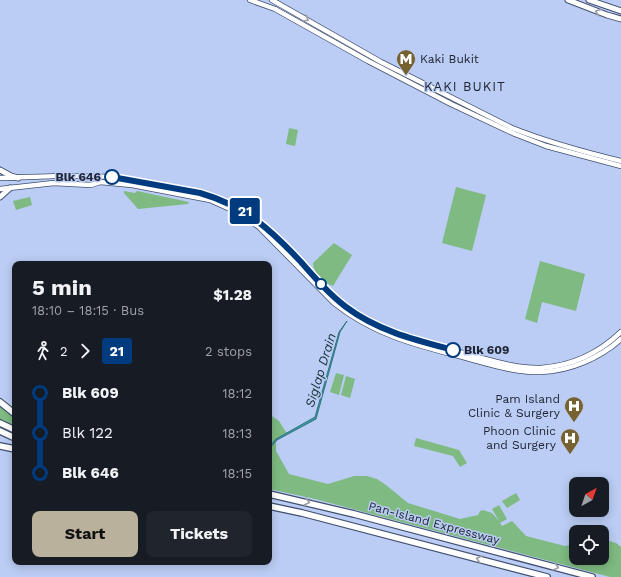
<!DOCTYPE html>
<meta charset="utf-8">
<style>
body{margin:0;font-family:"Work Sans",sans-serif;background:#20242c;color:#f1f3f6;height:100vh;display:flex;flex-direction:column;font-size:15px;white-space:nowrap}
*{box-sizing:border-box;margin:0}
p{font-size:13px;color:#9ea1a6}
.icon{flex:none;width:22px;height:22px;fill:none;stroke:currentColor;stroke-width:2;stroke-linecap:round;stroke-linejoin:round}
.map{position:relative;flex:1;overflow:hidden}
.side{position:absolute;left:12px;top:261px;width:260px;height:304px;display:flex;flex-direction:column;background:#171b24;border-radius:8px;box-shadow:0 2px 10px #0003}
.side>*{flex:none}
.badge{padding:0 8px;border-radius:3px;font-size:14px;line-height:26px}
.needle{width:26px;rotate:40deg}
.fabs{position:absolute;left:569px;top:477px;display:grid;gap:8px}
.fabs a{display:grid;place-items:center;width:40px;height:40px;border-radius:8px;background:#171b24;box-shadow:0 2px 10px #0003;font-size:20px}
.map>.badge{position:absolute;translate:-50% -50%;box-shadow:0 0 0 2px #fff}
.legs{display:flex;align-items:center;gap:6px;height:44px;padding:0 20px;font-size:13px}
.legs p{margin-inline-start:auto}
.headline{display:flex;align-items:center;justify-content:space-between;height:68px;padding:0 20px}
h1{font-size:22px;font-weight:700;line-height:30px}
.primary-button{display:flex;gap:8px;margin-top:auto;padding:8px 20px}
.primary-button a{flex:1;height:46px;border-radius:8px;background:#bab19d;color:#111;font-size:16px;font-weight:700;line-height:46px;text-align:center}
.primary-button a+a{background:#20242c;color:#f1f3f6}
ul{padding:0 20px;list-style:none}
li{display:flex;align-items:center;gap:14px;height:40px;font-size:15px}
li i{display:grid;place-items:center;width:6px;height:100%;margin:0 5px;background:currentColor}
li i::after{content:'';width:10px;height:10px;margin:-5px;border:3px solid;border-radius:50%;background:#171b24}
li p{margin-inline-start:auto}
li:first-child i{background:linear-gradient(#0000 50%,currentColor 0)}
li:last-child i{background:linear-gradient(currentColor 50%,#0000 0)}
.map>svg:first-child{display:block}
</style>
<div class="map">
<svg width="621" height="577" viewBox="0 0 621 577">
<rect width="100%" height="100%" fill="#bbcdf4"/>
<g fill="#7eba81">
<polygon points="289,128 298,130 295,146 286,144"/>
<polygon points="456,187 486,195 472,251 442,243"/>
<polygon points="124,191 135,193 137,191 189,202 188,204 138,209 124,193"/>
<polygon points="30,197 32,205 16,210 13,201"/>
<path d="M 334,243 L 352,255 L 333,286 C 324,283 313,273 313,263 Z"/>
<polygon points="540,261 585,274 576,311 542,302 537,323 525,319"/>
<polygon points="336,373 344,375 339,395 330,392"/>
<polygon points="346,376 355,379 350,398 341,395"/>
<polygon points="0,405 15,417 15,427 0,420"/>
<polygon points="269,414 279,421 286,432 287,433 276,439 276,451 289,474 328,484 354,476 367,476 377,479 386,485 408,503 460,519 478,515 480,511 483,510 492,513 499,521 492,509 499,505 507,519 500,523 502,526 512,521 526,536 565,546 576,544 576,558 602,558 602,539 616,543 621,547 621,577 610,577 315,499 269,489"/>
<polygon points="416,438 459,450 467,463 460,467 453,456 414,446"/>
<polygon points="516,493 520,500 507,508 502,501"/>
</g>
<polygon fill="#3b98a3" stroke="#337682" points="347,321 340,332 316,419 277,440 269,449 269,447 276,439 315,417 339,332"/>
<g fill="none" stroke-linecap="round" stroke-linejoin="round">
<g stroke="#415071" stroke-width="6">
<g id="secondary">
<polyline points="250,0 275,9 368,61 451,104 515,134 546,146 621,166"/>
<path d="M 272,0 L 381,62 L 512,128 C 547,142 584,152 621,161"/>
<path d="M 0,178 C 37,177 74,174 110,177 C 127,178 144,183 161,185 C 185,189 209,194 231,204 C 279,227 305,275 346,307 C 382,335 427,343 470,355 C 493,361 517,369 541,368 C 572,366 599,353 621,332"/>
<path d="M 0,189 L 54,183 L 91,185 L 100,182 L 111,183 L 132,185 L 210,200 L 239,213 L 259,227 L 334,303 C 375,336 420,346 470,359 C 493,365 517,373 541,372 C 570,371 600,358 621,339"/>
</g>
</g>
<g stroke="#415071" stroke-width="7">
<g id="trunk">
<polyline points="568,0 607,15 621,19"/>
<polyline points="589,0 621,11"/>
<polyline points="0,170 11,176 18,178"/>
<polyline points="0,197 10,188"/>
</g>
</g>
<g stroke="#415071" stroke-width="8">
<g id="motorway">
<polyline points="0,402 15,414"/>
<polyline points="0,423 15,430"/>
<polyline points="0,431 15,438"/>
<polyline points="0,446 15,449"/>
<polyline points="269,494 354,514 592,577"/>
<polyline points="269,506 302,513 547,577"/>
</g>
</g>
<use href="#secondary" stroke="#fff" stroke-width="4.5"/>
<use href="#trunk" stroke="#fff" stroke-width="5"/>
<use href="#motorway" stroke="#fff" stroke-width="5.5"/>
</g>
<defs><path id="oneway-chevron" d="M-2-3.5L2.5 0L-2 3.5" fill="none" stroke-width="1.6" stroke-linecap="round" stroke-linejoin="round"/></defs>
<g stroke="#9b9da4">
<use href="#oneway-chevron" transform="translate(598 12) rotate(-159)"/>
<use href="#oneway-chevron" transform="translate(306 19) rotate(31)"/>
<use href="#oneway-chevron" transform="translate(307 502) rotate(13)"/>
<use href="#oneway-chevron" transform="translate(479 559) rotate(-165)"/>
<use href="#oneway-chevron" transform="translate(556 567) rotate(15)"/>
</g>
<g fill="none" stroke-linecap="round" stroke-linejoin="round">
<g stroke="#fff" stroke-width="9">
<path id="line-1" d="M 112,177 L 200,193 C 245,206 270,229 301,262 C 315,278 329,294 346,307 C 378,331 415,340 453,350"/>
</g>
<use href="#line-1" stroke="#003b80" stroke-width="6"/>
</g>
<defs>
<g id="metro-pin" transform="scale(1)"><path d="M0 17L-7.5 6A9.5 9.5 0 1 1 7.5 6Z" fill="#766130" stroke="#bbcdf4"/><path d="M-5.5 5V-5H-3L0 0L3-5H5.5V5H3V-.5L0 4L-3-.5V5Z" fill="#fff"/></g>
<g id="hospital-pin" transform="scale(1)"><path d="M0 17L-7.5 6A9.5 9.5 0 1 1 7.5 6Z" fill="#766130" stroke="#bbcdf4"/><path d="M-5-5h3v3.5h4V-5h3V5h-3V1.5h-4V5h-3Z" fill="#fff"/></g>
</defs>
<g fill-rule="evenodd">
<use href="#metro-pin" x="406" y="59"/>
<use href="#hospital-pin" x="574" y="406"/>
<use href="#hospital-pin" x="570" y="438"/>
</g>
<g fill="#fff" stroke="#003b80" stroke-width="2">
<circle cx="112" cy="177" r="7"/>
<circle cx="321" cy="284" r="5"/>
<circle cx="453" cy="350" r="7"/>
</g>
<g text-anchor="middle" stroke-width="3" stroke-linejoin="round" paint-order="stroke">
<g font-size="12" fill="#202635" stroke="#bbcdf4" text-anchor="end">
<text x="420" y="63" text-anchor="start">Kaki Bukit</text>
<text x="560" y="403">Pam Island<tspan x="560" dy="14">Clinic &amp; Surgery</tspan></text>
<text x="556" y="435">Phoon Clinic<tspan x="556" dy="14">and Surgery</tspan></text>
</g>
<g font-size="12" font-weight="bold" fill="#202635" stroke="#bbcdf4" text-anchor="end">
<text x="101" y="181">Blk 646</text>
<text x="464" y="354" text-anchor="start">Blk 609</text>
</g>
<g font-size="12" fill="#202635" stroke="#bbcdf4">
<text transform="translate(434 523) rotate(15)" y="4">Pan-Island Expressway</text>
</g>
<g font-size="13" letter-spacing="1" fill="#202635" stroke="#bbcdf4">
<text x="465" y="91">KAKI BUKIT</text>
</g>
<g font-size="13" font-style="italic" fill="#122f32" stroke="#bbcdf4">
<text transform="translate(320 370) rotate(-73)" y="5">Siglap Drain</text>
</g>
</g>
</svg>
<div class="fabs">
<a><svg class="needle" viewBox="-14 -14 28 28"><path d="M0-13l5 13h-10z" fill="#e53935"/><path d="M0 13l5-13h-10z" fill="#9ea1a6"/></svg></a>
<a><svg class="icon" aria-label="locate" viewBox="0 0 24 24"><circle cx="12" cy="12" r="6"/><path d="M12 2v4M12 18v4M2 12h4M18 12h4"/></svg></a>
</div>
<b class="badge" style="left:245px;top:211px;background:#003b80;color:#fff">21</b>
<section class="side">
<div class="headline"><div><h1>5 min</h1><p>18:10 – 18:15 · Bus</p></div><b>$1.28</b></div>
<div class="legs"><svg class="icon" aria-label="walk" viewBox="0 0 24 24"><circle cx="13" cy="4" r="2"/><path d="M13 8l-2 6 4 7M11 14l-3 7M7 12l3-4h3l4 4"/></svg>2<svg class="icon" aria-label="forward" viewBox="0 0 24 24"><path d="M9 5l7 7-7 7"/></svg><b class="badge" style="background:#003b80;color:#fff">21</b><p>2 stops</p></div>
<ul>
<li><i style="color:#003b80"></i><b>Blk 609</b><p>18:12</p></li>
<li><i style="color:#003b80"></i><span>Blk 122</span><p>18:13</p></li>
<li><i style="color:#003b80"></i><b>Blk 646</b><p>18:15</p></li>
</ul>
<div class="primary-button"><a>Start</a><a>Tickets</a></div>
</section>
</div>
